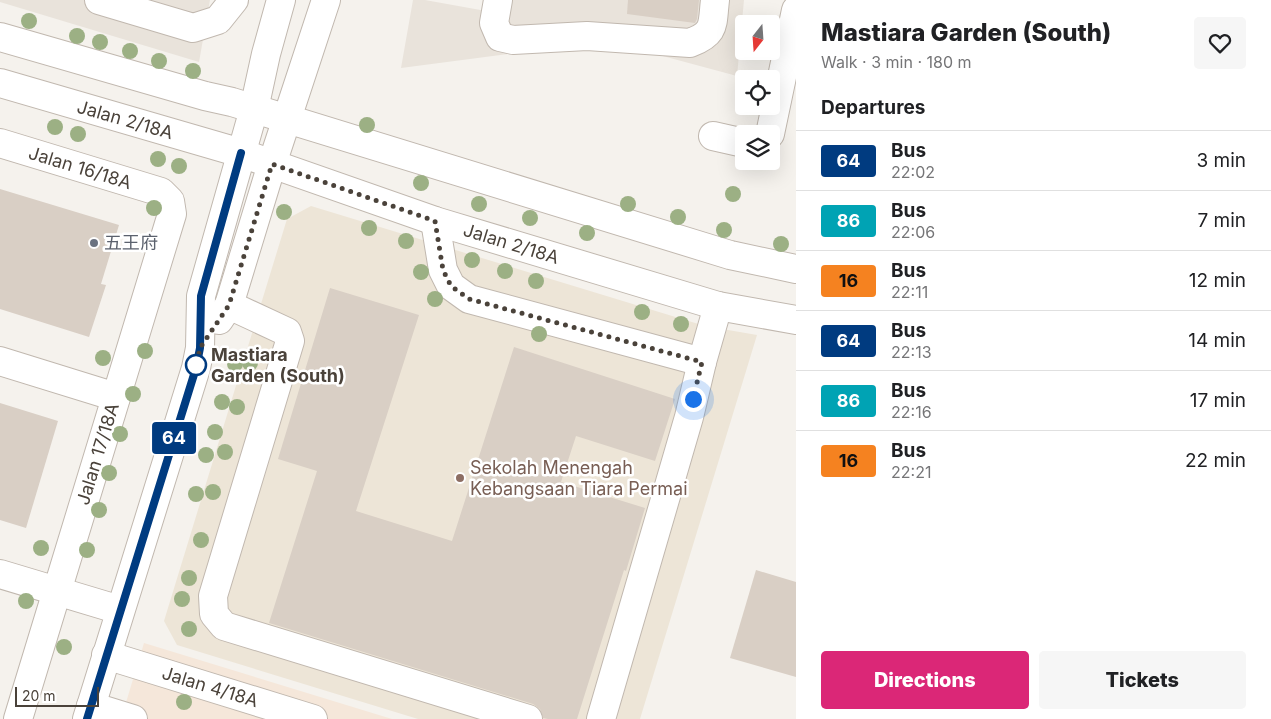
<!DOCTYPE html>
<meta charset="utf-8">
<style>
body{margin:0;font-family:Inter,"Noto Sans SC",sans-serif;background:#f6f6f6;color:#202124;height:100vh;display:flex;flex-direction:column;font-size:19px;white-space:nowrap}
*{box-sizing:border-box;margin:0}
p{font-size:16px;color:#757577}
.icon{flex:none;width:28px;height:28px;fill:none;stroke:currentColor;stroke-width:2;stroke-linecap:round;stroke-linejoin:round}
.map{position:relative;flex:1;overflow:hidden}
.panel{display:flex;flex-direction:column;background:#fff;width:475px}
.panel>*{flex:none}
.badge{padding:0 10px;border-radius:4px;font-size:18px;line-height:32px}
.needle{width:32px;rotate:197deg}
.tools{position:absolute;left:735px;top:15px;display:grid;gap:10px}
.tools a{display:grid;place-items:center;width:45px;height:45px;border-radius:5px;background:#fff;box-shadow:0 5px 20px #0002;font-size:25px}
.scale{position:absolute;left:15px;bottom:12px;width:84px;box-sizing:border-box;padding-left:5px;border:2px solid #4a423a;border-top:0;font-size:14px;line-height:18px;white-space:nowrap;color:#4a423a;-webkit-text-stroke:4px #fff;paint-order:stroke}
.you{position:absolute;width:25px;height:25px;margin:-12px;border:4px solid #fff;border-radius:50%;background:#1a73e8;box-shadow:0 0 0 8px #1a73e833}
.map>.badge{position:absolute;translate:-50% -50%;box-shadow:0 0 0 2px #fff}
h2{padding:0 25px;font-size:19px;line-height:45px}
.round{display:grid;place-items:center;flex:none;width:52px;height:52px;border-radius:5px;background:#f6f6f6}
.overview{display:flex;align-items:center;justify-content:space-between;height:85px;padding:0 25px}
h1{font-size:24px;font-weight:800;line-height:38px}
.action{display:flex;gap:10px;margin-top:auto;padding:10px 25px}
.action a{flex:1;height:58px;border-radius:5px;background:#db2777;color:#fff;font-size:20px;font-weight:800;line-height:58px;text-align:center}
.action a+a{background:#f6f6f6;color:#202124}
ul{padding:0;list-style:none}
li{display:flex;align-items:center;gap:15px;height:60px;padding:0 25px;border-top:1px solid #e0e0e0}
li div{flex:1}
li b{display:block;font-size:19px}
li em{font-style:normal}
li .badge{min-width:55px;font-weight:700;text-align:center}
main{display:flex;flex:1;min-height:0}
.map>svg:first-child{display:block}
</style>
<main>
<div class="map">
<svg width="796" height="719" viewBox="0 0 796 719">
<rect width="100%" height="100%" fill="#f5f2ed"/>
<g fill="#e9e3db">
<polygon points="0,0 210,0 199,62 0,2"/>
<polygon points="413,0 425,0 486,11 488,0 744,0 737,76 607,41 401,68"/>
</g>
<polygon fill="#f5e7da" points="144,643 392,719 121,719"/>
<polygon fill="#ede5d7" points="311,206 705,326 757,335 640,719 418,719 177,645 164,621 287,219"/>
<g fill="#d9cfc5">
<polygon points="628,0 699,0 697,19 695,23 627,14"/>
<polygon points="0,189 119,225 101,284 106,285 89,337 0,309"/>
<polygon points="330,288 419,315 356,511 452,541 514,347 675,399 655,461 576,436 561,482 645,508 626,571 624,570 577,719 548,719 543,718 540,709 533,704 269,623 317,471 278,459"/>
<polygon points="0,403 58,421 26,528 0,520"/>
<polygon points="756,570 796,582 796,677 730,658"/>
</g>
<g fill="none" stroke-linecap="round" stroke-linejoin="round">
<g stroke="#c1b8af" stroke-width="30">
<g id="minor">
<polyline points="99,0 193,28 218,20 234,0"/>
<path d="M 498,0 L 494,23 L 500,37 L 513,40 L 587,36 L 690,43 C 716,33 712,25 715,0"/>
<polyline points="0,37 205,96 232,102 730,255 796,269"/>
<polyline points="0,83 241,153 435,221 718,306 796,320"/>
<polyline points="770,134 796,10"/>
<polyline points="713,136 744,143"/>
<polyline points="0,143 161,192 170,201 172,214 18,719"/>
<polyline points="435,221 443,270 451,286 469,299 702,362"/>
<polyline points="229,305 287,332 290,341 213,596 214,614 224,626 528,719"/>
<polyline points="219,320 229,305 272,164 326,0"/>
<polyline points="0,361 116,397"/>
<polyline points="0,574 120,610"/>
<polyline points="106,655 313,719"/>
<polyline points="91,706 133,719"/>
<polyline points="87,719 196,368 200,348 201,296 254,109 266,54 281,0"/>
<polyline points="601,719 689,417 702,362 718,306"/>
</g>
</g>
<use href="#minor" stroke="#fff" stroke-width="28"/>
</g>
<g fill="#9cb084">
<circle cx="29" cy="21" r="8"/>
<circle cx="77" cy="36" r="8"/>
<circle cx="100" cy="42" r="8"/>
<circle cx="130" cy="51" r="8"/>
<circle cx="159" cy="61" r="8"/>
<circle cx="193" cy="71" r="8"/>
<circle cx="367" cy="125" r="8"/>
<circle cx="55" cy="127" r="8"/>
<circle cx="78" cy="134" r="8"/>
<circle cx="158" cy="159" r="8"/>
<circle cx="179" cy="166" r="8"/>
<circle cx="421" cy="183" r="8"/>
<circle cx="733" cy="194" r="8"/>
<circle cx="479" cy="204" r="8"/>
<circle cx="628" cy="204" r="8"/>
<circle cx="154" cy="208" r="8"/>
<circle cx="284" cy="212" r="8"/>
<circle cx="678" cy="217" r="8"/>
<circle cx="530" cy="218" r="8"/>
<circle cx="369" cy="228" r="8"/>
<circle cx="724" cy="230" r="8"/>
<circle cx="587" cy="233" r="8"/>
<circle cx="406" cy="241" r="8"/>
<circle cx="781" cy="244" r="8"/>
<circle cx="472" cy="260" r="8"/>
<circle cx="505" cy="271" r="8"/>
<circle cx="421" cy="272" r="8"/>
<circle cx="536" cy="281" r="8"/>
<circle cx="435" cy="299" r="8"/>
<circle cx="642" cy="312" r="8"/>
<circle cx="681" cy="324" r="8"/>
<circle cx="539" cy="334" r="8"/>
<circle cx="145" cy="351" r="8"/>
<circle cx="103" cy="358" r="8"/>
<circle cx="250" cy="363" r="8"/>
<circle cx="235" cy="364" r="8"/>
<circle cx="133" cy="394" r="8"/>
<circle cx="222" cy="402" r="8"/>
<circle cx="237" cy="407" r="8"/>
<circle cx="215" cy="432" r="8"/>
<circle cx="120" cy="434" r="8"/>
<circle cx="225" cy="452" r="8"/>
<circle cx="206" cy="455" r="8"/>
<circle cx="109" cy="473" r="8"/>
<circle cx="213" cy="492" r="8"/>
<circle cx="196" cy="494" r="8"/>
<circle cx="99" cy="510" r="8"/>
<circle cx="201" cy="540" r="8"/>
<circle cx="41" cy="548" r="8"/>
<circle cx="87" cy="550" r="8"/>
<circle cx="189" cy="578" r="8"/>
<circle cx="182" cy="599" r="8"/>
<circle cx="26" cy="601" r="8"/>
<circle cx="189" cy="629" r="8"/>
<circle cx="64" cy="647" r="8"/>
<circle cx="184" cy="702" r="8"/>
</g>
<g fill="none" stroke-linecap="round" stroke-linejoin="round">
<g stroke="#fff" stroke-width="11">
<polyline id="line" points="87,719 196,368 200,348 201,296 241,153"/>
</g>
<use href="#line" stroke="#003b80" stroke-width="8"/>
<polyline stroke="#4a423a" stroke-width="5" stroke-dasharray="0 9" points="196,365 196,368 200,348 229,305 272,164 435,221 443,270 451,286 469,299 702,362 693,399"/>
</g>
<circle fill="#6b7280" stroke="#fff" stroke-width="2" cx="94" cy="243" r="5"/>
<circle fill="#fff" stroke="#003b80" stroke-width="2.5" cx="196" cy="365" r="10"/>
<circle fill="#8d6e63" stroke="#fff" stroke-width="2" cx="460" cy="478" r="5"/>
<g text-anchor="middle" stroke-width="5" stroke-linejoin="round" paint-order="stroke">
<g font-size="18" fill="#4a423a" stroke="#fff">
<text transform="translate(125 120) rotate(16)" y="6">Jalan 2/18A</text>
<text transform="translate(80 168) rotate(17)" y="6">Jalan 16/18A</text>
<text transform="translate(511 244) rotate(17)" y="6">Jalan 2/18A</text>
<text transform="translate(98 454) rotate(-73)" y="6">Jalan 17/18A</text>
<text transform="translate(210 687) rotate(17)" y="6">Jalan 4/18A</text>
</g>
<g font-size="18" fill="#5b616d" stroke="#fff" text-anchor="start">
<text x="104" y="249">五王府</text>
</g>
<g font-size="18" font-weight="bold" fill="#4a423a" stroke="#fff" text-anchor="start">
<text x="211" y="361">Mastiara<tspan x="211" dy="21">Garden (South)</tspan></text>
</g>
<g font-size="18" fill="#785e54" stroke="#fff" text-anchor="start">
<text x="470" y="474">Sekolah Menengah<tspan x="470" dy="21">Kebangsaan Tiara Permai</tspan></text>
</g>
</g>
</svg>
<div class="tools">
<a><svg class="needle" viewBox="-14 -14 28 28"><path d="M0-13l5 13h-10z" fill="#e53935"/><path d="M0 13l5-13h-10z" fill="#757577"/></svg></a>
<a><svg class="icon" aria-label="locate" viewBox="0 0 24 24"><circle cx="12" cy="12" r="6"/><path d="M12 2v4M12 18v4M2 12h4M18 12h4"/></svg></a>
<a><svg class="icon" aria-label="layers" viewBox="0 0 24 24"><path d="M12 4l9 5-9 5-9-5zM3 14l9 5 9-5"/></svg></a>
</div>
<div class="scale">20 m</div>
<div class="you" style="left:693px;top:399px"></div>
<b class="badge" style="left:174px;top:438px;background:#003b80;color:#fff">64</b>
</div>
<section class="panel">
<div class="overview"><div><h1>Mastiara Garden (South)</h1><p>Walk · 3 min · 180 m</p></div><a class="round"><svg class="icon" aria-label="heart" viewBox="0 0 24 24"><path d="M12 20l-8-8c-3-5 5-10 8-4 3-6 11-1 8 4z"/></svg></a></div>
<h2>Departures</h2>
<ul>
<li><span class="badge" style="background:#003b80;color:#fff">64</span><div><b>Bus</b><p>22:02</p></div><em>3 min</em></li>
<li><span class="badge" style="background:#00a3b4;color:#fff">86</span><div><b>Bus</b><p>22:06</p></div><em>7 min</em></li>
<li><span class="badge" style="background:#f58220;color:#111">16</span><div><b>Bus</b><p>22:11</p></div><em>12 min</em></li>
<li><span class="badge" style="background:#003b80;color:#fff">64</span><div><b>Bus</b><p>22:13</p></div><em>14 min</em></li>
<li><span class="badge" style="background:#00a3b4;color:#fff">86</span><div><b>Bus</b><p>22:16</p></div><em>17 min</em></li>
<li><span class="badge" style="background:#f58220;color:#111">16</span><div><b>Bus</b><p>22:21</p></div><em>22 min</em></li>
</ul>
<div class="action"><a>Directions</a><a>Tickets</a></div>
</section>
</main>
